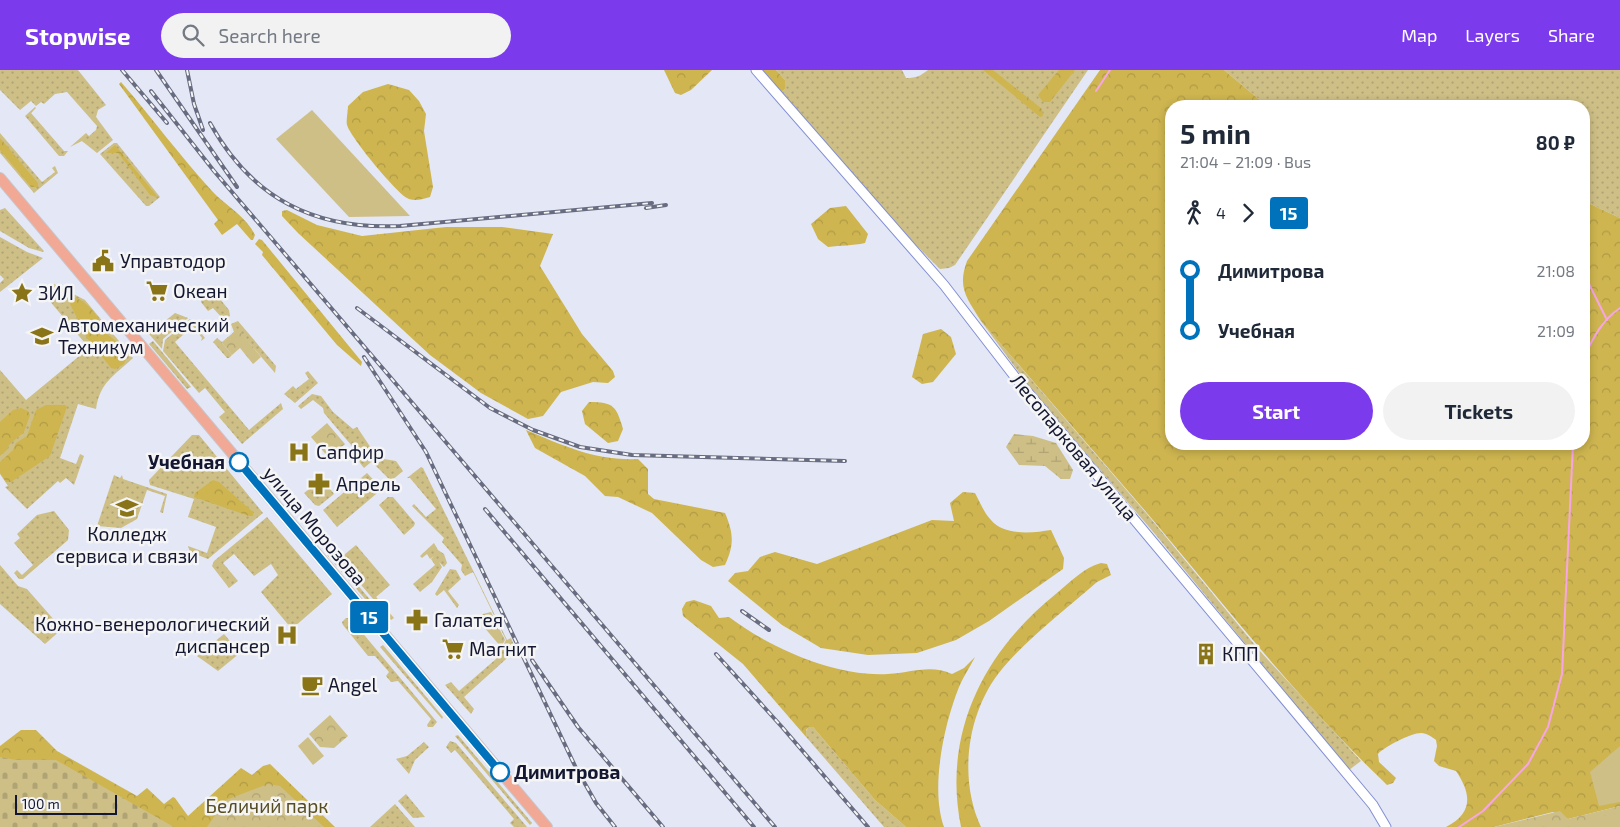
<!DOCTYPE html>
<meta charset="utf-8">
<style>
body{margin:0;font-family:"Exo 2",sans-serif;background:#f2f2f3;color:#1f2937;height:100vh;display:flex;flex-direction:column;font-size:19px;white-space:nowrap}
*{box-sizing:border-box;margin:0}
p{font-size:16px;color:#747a83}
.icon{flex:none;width:28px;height:28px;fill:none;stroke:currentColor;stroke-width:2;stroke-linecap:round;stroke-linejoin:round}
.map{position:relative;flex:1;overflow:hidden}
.side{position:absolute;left:1165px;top:30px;width:425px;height:350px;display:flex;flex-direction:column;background:#fff;border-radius:20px;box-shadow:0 2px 8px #0003}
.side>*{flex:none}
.badge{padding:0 10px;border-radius:4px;font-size:18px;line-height:32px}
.scale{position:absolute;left:15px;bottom:12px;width:102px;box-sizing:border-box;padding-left:5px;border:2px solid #131731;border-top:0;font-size:14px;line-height:18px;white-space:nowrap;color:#131731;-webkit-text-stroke:4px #f5f5f5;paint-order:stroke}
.map>.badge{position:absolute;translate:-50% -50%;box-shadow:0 0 0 2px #fff}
.legs{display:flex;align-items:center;gap:8px;height:55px;padding:0 15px;font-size:16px}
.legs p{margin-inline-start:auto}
.head{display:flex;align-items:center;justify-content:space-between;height:85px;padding:0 15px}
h1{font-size:28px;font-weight:700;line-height:38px}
.action{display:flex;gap:10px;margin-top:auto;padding:10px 15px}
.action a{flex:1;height:58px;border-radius:30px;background:#7c3aed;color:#fff;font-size:20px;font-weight:700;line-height:58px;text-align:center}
.action a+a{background:#f2f2f3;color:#1f2937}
ul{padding:0 15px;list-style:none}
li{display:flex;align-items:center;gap:18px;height:60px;font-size:19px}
li i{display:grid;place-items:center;width:8px;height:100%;margin:0 6px;background:currentColor}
li i::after{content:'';width:12px;height:12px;margin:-6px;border:4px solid;border-radius:50%;background:#fff}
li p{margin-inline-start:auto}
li:first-child i{background:linear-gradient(#0000 50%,currentColor 0)}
li:last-child i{background:linear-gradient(currentColor 50%,#0000 0)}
header{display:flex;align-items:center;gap:30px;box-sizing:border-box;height:70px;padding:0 25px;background:#7c3aed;color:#fff}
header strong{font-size:24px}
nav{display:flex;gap:28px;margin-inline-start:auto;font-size:18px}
.search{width:350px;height:45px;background:#f2f2f3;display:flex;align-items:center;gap:12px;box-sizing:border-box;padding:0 18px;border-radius:28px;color:#747a83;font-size:19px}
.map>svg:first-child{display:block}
</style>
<header>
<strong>Stopwise</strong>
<div class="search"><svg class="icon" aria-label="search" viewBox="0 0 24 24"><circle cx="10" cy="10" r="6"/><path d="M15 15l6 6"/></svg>Search here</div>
<nav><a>Map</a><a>Layers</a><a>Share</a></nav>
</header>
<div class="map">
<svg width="1620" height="757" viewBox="0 0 1620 757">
<defs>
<pattern id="grass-dots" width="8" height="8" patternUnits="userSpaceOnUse" patternTransform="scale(1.25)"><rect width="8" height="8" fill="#cebf86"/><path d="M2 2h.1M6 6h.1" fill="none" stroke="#b0a374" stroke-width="1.8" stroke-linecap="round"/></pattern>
<pattern id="forest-crowns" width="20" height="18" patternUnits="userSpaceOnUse" patternTransform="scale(1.25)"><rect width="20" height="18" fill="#ceb550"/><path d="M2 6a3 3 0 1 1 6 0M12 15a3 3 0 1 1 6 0" fill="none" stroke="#b09b46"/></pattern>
<pattern id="wetland-marsh" width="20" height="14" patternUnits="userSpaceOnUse" patternTransform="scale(1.25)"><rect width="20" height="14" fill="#cebf86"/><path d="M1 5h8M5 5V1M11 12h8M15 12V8" fill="none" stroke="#b0a374"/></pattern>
<pattern id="cemetery-stones" width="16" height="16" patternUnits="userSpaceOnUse" patternTransform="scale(1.25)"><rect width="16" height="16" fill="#cebf86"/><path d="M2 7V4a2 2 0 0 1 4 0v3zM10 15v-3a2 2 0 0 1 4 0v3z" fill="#b0a374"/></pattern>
<pattern id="park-crowns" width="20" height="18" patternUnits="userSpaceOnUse" patternTransform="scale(1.25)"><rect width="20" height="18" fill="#cebf86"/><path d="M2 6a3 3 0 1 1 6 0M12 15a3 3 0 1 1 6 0" fill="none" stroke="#b0a374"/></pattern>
</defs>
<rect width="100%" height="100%" fill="#e3e7f6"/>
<g fill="url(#grass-dots)">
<polygon points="0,0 78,0 106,35 98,40 96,47 113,70 97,83 82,71 70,77 86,63 89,66 96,60 97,56 67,22 55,24 44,34 41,32 36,36 31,31 20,40 0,20"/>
<path d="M 776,0 L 902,0 L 906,8 C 917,8 920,6 928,0 L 1088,0 L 955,195 L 949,198 L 940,199 L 904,163 L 781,23 L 785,19 L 785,10 Z"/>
<polygon points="1224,0 1620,0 1620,148 1584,131 1584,36 1267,36"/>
<polygon points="35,37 36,38 31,43 64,81 68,81 64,86 59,86 25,46"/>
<polygon points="0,63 42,112 55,102 52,98 55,96 58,103 34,123 0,83"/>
<polygon points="114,73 117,73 160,127 149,136 146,136 100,84"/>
<polygon points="5,138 44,181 43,182 29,178 0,161 0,140"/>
<polygon points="0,167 27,182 43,188 0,222 0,213 4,209 0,205"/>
<path d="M 54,214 L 85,230 L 133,288 C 114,306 100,312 96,339 L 78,334 L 60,388 L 76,394 L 80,384 L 84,386 L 74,415 L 66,408 L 60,413 L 58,411 L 27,439 L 5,417 L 8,416 L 0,404 L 0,300 L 26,330 L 89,278 L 43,223 Z"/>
<polygon points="210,217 229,240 230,246 224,250 213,238 208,241 201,232 202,223"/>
<polygon points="175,243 188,248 163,269 162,279 149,264"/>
<polygon points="190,249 205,268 201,271 202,268 193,256 175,272 249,360 281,333 283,339 242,374 219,347 225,342 205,318 199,323 163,281 165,270"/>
<polygon points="238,251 276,296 275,303 238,260 222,273 232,285 229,288 227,288 213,272 217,268 222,272 234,262 231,254"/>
<polygon points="981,251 1147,444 1259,580 1361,691 1349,700 1155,464 1034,323"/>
<polygon points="153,271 191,317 187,319 149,274"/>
<polygon points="308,301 318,313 295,333 284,324 293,316 296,319 309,309 305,303"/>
<polygon points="312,324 321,326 333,342 353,359 357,357 377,387 364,398 360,393 357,382 324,343 323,338 313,330 301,339 298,336"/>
<polygon points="192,365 199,365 263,443 208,489 190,482 188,476 207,483 216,457 188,447 194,429 150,415 149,410"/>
<polygon points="384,389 396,391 403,401 391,411 375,395"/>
<polygon points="421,397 423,398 507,570 511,568 516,580 464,627 474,639 471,644 445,615 451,612 459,621 496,589 506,570 473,502 465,506 461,500 462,495 442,472 444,468 412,436 414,434 426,447 436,439 410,408 407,408"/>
<polygon points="367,403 382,419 337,457 323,440"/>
<polygon points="114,405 120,408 122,405 123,409 167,424 163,443 160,442 165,426 147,420 137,449 121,458 97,456"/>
<polygon points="316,414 321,420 327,415 334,424 319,436 315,435 304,423"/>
<polygon points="388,427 393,427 415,453 414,456 404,465 379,435"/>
<polygon points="54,441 69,460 68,470 23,509 19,509 14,503 17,500 22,505 33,495 14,473 20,468 17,464 37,445"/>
<polygon points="267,447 332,524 294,557 291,558 261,522 278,505 271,494 254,506 234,484 223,493 238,511 229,518 212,496 214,491"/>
<polygon points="434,473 438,480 444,484 447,493 444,497 439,492 442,497 432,512 420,522 413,514 435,495 431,489 434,486 430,489 427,484 422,488 420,486"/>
<polygon points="356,475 390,515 376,527 394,548 391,550 339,489"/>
<polygon points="328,480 389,552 384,551 327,485"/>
<polygon points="0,495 18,516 27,519 62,559 45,574 0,534"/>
<polygon points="450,499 456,500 461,509 448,521 459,535 457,538 444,520 437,526 435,524"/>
<polygon points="346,548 350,548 437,652 433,657 428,657 427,655 431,649 398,611 391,612 386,606 389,602 375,586 368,586 343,555 342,552"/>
<polygon points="224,564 240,583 218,601 197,586"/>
<polygon points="383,575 443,647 442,649 380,577"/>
<polygon points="809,657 813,657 875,730 906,757 884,757 807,668 806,661"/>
<polygon points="458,665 532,753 530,755 455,666"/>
<polygon points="450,671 456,673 527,757 514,757 510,753 514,749 455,680 451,683 446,677"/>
<polygon points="424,672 429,677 415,690 409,704 396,689 407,686"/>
<polygon points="406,724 425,747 413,748 398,731"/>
<polygon points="395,734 415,757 370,757"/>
</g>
<g fill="url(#forest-crowns)">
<polygon points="664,0 712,0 691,20 681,25 675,23"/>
<polygon points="760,0 776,0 785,10 785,19 781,23"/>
<polygon points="983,0 993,0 1042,39 1043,46 1040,47"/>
<polygon points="1059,0 1075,0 1050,32 1043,32 1038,25"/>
<path d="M 1100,0 L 1224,0 L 1267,36 L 1171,36 L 1171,374 L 1584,374 L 1584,131 L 1620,148 L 1620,736 L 1568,749 L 1553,742 L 1494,757 L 1446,757 C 1474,743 1471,723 1456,701 L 1439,696 L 1434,691 L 1437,676 L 1436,670 C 1432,667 1427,663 1421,663 C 1411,663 1384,677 1378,684 L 1379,692 L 1396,708 L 1393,713 L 1387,715 L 1382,710 C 1296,628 1224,534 1147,443 C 1092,379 1036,315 981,251 C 967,228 957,218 967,191 Z"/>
<path d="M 121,12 C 152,48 180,86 212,121 C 226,136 246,146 255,165 L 253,170 L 251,170 L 237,154 L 222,165 L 214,154 L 218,150 L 119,14 Z"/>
<path d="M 388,14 L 409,20 L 419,31 L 426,44 L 424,61 L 433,117 L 430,127 C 423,129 414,132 407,128 C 395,121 351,68 347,55 C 346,50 348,41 348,36 L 363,22 Z"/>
<polygon points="0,68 38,113 38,117 31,117 0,80"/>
<polygon points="115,75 157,126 156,127 150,125 118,83 106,83"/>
<path d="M 846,136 L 868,164 L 865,173 C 852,176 841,175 828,177 L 818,169 L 811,154 L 830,138 Z"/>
<polygon points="287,140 317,155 362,166 446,157 502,157 553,164 540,196 582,264 613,301 615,307 608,313 593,312 561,322 543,346 528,349 481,323 430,285 298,163 282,146 282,141"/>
<polygon points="259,169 262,170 362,292 361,296 337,275 262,185 263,182 255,174"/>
<path d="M 70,227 C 86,227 102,250 105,263 C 114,268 123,277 127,287 L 124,294 L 115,299 L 111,298 L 87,268 L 69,232 Z"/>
<polygon points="941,259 951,267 956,284 933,312 922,314 912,307 923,264"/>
<path d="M 589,332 C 614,332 616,336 623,359 L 618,371 L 608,373 L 585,354 L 582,341 Z"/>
<polygon points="46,335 65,335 67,337 50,386 11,412 6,412 0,403 0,392 13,380 16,373 27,366 36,340"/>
<polygon points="21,338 28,341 30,345 24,362 9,375 7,380 0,386 0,352 13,340"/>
<path d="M 526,360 C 564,376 596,391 638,389 L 648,399 L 648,424 L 654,429 L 725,443 C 734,464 734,475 725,495 L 713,497 L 701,490 L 652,443 L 618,427 L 605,426 L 585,406 L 535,378 Z"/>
<polygon points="213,410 219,412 253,442 253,446 249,446 194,427 195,423"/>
<path d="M 963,422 L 975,423 C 980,432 984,443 991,450 C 1004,466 1033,463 1051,460 L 1064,488 L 1063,499 L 989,551 L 956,570 L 917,583 L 868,585 L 821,578 L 782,555 L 728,511 L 735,503 L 748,501 L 760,487 L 775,482 L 817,494 L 932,450 L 954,451 L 950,433 Z"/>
<path d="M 1101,493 L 1107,494 L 1111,505 L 1097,512 C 1065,540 1029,567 1002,599 C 967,641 958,708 981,757 L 961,757 C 942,663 984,581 1057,523 C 1070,512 1085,497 1101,493 Z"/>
<path d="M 694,530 L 711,536 L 719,548 L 729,547 C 770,578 835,607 888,604 C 911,603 930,594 952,604 L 964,598 L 975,587 C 970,597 963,607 959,617 C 944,654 930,719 944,757 L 906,757 L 875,730 L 813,657 L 809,657 L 806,660 L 807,668 L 743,594 L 683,546 L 682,539 L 686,532 Z"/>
<polygon points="21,660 36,660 57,681 137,726 147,718 164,734 173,727 175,728 188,746 241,698 252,705 263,696 270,694 335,757 0,757 0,676"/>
</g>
<polygon fill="url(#wetland-marsh)" points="1014,364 1033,366 1056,373 1073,400 1070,409 1061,409 1045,396 1019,395 1006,377"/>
<polygon fill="url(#cemetery-stones)" points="0,687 16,690 56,690 174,757 0,757"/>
<g fill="url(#park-crowns)">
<polygon points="238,259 261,287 253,294 240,278 232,285 222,273"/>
<polygon points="327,353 345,374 329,388 311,367"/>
<polygon points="491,542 505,570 501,577 477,549 483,544"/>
<polygon points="330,645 348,666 334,678 320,677 309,664"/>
<polygon points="268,714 280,716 324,757 207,757 226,730"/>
<polygon points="1620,736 1620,757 1494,757 1560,741 1568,749"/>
</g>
<g fill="#cebf86">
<polygon points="312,40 410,146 349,147 276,69"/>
<polygon points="308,667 324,686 313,695 298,676"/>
<polygon points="1620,676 1620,732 1599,736 1590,702"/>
<polygon points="1620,742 1620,757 1582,757 1581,751"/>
</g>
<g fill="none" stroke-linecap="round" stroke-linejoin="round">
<g stroke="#f7a6e4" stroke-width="2">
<polyline points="1096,21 1110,0"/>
<polyline points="1584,204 1607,250"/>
<path d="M 1584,287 C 1593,268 1602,250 1620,238"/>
<polyline points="1459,757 1483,741 1528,694 1548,657 1562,604 1573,374"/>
</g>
<g stroke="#828fd4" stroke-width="11">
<polyline id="tertiary" points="756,0 944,215 1015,307 1373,735 1386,757"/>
</g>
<g stroke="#c6c7ce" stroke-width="12">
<polyline id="primary" points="0,108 547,757"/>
</g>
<use href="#tertiary" stroke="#fff" stroke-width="9"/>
<use href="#primary" stroke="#f1a995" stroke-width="10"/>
<g stroke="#686c81" stroke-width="4">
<g id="rail">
<polyline points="122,0 167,53"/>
<polyline points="156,0 237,117"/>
<polyline points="187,0 194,34 203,60"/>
<polyline points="151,21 214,101 775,757"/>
<path d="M 210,53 C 252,129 315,160 400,156 L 652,133"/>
<polyline points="646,138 666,135"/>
<polyline points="357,238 490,338 533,360 580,377 632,385 845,391"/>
<polyline points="364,287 426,382 576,698 596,733 615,757"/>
<polyline points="485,439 754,757"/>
<polyline points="742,541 769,560"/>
<polyline points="716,584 782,657 868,757"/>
<polyline points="532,590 578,657 663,757"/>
</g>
</g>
<use href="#rail" stroke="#f5f5f5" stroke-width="2" stroke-dasharray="5.5" stroke-linecap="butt"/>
</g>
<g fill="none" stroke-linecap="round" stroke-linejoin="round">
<g stroke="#fff" stroke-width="11">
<polyline id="line-1" points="239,392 500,702"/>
</g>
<use href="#line-1" stroke="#0072bc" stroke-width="8"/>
</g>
<defs>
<g id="civic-bare" transform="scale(1.725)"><path d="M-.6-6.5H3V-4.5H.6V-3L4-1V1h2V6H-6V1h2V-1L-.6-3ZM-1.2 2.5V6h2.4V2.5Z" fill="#897417" stroke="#f5f5f5" stroke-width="2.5" paint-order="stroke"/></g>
<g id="supermarket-bare" transform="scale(1.725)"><path d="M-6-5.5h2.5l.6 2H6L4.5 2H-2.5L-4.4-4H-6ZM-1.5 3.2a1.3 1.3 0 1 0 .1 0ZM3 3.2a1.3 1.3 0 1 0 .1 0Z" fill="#897417" stroke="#f5f5f5" stroke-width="2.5" paint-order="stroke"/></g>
<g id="sight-bare" transform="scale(1.725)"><path d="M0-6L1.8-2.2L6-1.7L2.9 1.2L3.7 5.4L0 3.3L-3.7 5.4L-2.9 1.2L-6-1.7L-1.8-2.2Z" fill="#897417" stroke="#f5f5f5" stroke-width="2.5" paint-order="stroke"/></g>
<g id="university-bare" transform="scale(1.725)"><path d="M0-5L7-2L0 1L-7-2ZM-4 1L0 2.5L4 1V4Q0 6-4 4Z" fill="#897417" stroke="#f5f5f5" stroke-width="2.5" paint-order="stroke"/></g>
<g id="hospital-bare" transform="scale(1.725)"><path d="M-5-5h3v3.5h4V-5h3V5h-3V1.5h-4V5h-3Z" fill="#897417" stroke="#f5f5f5" stroke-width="2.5" paint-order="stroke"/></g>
<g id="pharmacy-bare" transform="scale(1.725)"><path d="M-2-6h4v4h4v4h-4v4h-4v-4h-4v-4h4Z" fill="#897417" stroke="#f5f5f5" stroke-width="2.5" paint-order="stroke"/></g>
<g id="building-bare" transform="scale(1.725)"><path d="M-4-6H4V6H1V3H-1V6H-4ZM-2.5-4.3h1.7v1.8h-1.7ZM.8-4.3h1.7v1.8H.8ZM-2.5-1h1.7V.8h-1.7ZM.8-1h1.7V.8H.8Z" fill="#897417" stroke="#f5f5f5" stroke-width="2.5" paint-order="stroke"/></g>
<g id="cafe-bare" transform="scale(1.725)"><path d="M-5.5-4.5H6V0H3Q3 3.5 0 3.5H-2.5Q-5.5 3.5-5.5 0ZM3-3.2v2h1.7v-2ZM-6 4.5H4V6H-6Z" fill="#897417" stroke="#f5f5f5" stroke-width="2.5" paint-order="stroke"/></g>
</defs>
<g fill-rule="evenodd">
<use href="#civic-bare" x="103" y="191"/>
<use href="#supermarket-bare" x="157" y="221"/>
<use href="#sight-bare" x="22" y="223"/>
<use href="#university-bare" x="42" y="266"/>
<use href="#hospital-bare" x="299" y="382"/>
<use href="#pharmacy-bare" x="319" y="414"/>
<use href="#university-bare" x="127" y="438"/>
<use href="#pharmacy-bare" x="417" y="550"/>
<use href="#hospital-bare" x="287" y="565"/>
<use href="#supermarket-bare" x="453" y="579"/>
<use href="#building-bare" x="1206" y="584"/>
<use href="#cafe-bare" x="312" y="615"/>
</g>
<g fill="#fff" stroke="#0072bc" stroke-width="2.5">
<circle cx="239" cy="392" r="9"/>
<circle cx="500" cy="702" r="9"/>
</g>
<g text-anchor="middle" stroke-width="5" stroke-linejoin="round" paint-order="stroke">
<g font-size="19" fill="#131731" stroke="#f5f5f5" text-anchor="start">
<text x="120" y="198">Управтодор</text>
<text x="173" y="228">Океан</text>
<text x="38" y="230">ЗИЛ</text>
<text x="58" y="262">Автомеханический<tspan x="58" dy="22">Техникум</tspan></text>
<text x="316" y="389">Сапфир</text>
<text x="336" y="421">Апрель</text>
<text x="127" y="471" text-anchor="middle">Колледж<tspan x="127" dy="22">сервиса и связи</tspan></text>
<text x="434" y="557">Галатея</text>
<text x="270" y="561" text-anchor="end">Кожно-венерологический<tspan x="270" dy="22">диспансер</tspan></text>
<text x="469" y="586">Магнит</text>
<text x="1222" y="591">КПП</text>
<text x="328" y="622">Angel</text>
</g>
<g font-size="19" fill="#131731" stroke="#f5f5f5">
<text transform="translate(1074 377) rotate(50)" y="7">Лесопарковая улица</text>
<text transform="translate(315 456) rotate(50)" y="7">улица Морозова</text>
</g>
<g font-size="19" font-weight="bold" fill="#131731" stroke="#f5f5f5" text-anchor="end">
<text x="225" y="399">Учебная</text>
<text x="514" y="709" text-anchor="start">Димитрова</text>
</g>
<g font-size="19" fill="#564c22" stroke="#f5f5f5">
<text x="267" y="743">Беличий парк</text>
</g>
</g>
</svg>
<div class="scale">100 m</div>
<b class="badge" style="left:369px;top:547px;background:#0072bc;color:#fff">15</b>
<section class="side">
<div class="head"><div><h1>5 min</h1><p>21:04 – 21:09 · Bus</p></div><b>80 ₽</b></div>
<div class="legs"><svg class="icon" aria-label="walk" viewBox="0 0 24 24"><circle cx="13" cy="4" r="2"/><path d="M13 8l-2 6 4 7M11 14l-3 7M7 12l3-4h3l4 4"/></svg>4<svg class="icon" aria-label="forward" viewBox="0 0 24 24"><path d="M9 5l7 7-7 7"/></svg><b class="badge" style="background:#0072bc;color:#fff">15</b></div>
<ul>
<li><i style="color:#0072bc"></i><b>Димитрова</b><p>21:08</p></li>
<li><i style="color:#0072bc"></i><b>Учебная</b><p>21:09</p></li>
</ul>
<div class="action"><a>Start</a><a>Tickets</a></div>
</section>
</div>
